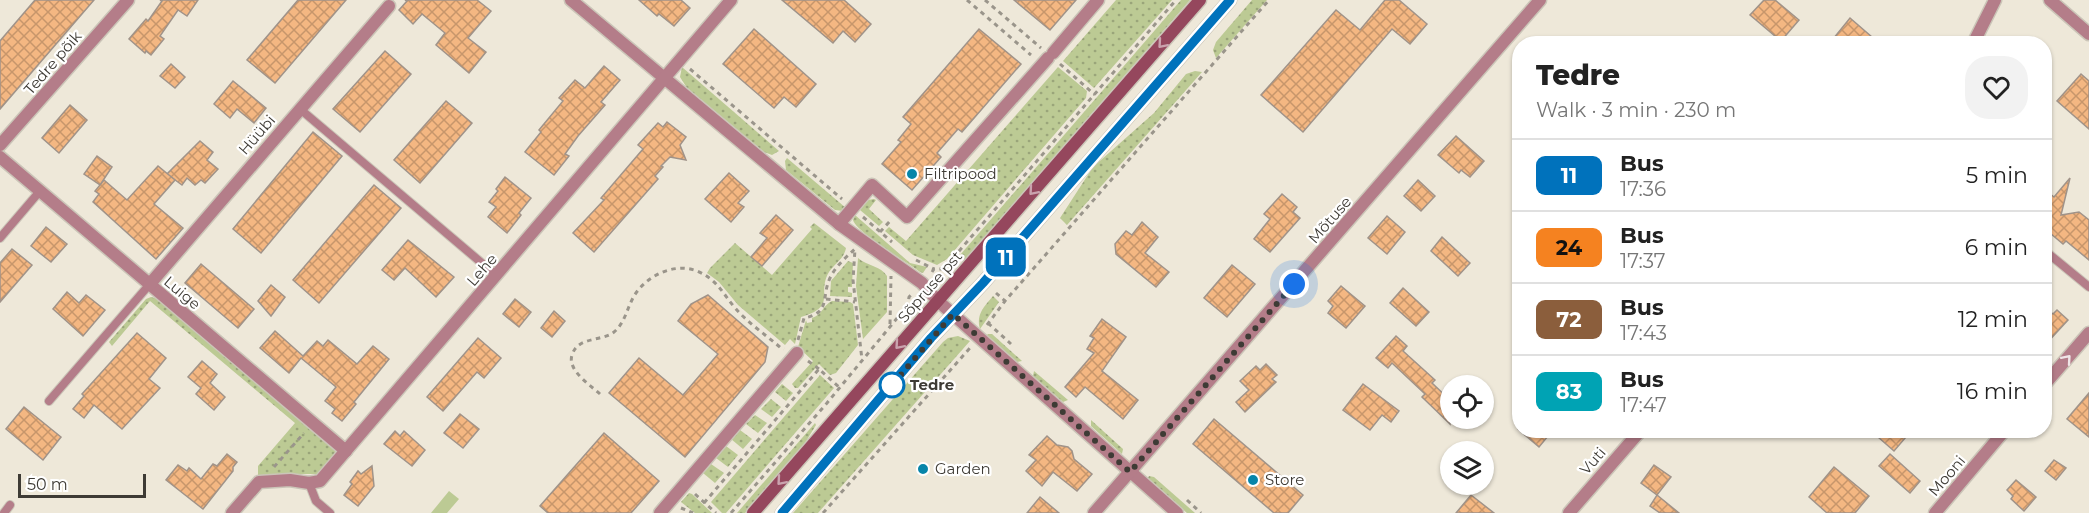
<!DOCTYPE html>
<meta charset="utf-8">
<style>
body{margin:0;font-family:Montserrat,sans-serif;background:#f2f2f2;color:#222;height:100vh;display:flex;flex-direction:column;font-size:22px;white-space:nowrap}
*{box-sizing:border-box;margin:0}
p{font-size:20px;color:#767676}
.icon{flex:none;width:33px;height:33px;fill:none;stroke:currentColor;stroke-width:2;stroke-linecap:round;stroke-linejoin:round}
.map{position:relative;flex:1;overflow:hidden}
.sheet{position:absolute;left:1512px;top:36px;width:540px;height:402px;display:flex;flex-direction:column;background:#fff;border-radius:24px;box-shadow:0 2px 4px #0004}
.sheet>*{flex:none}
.badge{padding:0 12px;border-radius:9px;font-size:21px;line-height:39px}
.fabs{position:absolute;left:1440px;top:375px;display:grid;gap:12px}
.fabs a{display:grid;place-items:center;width:54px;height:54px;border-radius:50%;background:#fff;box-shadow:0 2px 4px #0004;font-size:30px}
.scale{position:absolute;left:18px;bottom:15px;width:128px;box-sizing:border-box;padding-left:6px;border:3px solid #3e3b35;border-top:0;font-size:16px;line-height:21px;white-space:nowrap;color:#3e3b35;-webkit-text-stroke:4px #fff;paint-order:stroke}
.you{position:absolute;width:30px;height:30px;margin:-15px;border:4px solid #fff;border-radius:50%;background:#1a73e8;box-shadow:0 0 0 9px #1a73e833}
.map>.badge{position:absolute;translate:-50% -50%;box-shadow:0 0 0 3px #fff}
.round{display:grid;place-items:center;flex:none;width:63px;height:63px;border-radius:24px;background:#f2f2f2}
.headline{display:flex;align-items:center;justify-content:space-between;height:102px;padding:0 24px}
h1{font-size:28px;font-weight:800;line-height:45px}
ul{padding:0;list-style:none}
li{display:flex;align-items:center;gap:18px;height:72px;padding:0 24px;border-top:2px solid #e0e0e0}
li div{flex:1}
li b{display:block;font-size:22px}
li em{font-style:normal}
li .badge{min-width:66px;font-weight:700;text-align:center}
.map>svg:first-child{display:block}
</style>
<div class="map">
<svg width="2089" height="513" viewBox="0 0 2089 513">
<defs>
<pattern id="grass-dots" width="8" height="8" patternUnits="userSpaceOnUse" patternTransform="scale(1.5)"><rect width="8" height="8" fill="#bcca94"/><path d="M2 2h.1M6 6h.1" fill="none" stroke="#9aa57a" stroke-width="1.8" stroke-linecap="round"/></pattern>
<pattern id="building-cross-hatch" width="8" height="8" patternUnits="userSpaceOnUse" patternTransform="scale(1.5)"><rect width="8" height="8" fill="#f4b782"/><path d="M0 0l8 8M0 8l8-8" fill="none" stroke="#c7966b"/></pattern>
</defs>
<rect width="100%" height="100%" fill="#eee8d9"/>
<g fill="url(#grass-dots)">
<polygon points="1116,0 1172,0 1094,88 1063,61"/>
<polygon points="1181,0 1190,0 965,260 961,258 960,255"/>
<polygon points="1252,0 1267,0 1216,58 1213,50 1216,42"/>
<polygon points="682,67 779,151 772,155 764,152 687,88 680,77"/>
<polygon points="1058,67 1087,91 1086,98 947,259 937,265 913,255 885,231 889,227 906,241"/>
<polygon points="1195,71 1202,72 1067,225 1060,218 1093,167 1154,113 1186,74"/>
<polygon points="787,158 846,208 843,211 835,210 786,170 785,161"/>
<polygon points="874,199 876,200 869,209 883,222 879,226 860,210 868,200"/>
<path d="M 855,215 L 910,263 L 927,267 L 923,273 L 920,272 C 907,262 857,233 853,220 Z"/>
<path d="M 814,223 L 846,248 C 844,259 835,263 829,272 C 816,294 838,306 801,317 L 795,344 L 790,339 L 785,345 L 738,305 L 719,282 L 707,273 L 710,268 L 735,243 L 772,275 L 812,229 L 810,227 Z"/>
<path d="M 858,258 C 867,266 881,266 887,276 L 887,312 L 863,339 L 856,286 Z"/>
<polygon points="848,261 853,263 852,287 848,287 848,292 852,293 852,297 830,296 831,281"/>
<path d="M 993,296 L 999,302 L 980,329 C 976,314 984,307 993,296 Z"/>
<polygon points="151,297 158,299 335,450 336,456 322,471 317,474 282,474 258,478 258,466 295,423 150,301 112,346 109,342 146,299"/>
<path d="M 832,301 L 850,302 L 853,304 L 858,345 L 836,373 L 830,375 L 819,364 L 798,388 L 795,388 L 792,384 L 813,361 L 798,347 L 806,320 L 807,323 L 812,322 L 812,318 C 822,315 823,305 832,301 Z"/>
<polygon points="988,334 992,334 1022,361 1017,362 986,336"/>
<polygon points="958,336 970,341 818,513 793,513 943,342 948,338"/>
<polygon points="1034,371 1068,400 1063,402 1033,376"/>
<polygon points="820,375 834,388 726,513 722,513 711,502"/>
<polygon points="782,384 793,393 786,401 775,392"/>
<polygon points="771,399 781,407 772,417 761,409"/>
<polygon points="755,415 767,423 758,433 746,424"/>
<polygon points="1091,420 1123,449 1122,454 1091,426"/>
<polygon points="815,423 816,425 805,443 745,513 737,513"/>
<polygon points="740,430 752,439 743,449 731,439"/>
<polygon points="726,446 738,455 728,467 716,458"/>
<polygon points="711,464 724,473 715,483 703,473"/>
<polygon points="1149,476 1154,477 1195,513 1187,513 1148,478"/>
<polygon points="689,493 692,494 712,513 695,513 681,502"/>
</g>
<polygon fill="#bcca94" points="449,491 459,499 447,513 431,513"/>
<g fill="url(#building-cross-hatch)" stroke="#a09389" stroke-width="1.5">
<polygon points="35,0 94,0 0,109 0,41"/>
<polygon points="160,0 198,0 187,16 178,10 160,36 164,39 151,55 146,51 145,53 129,39 146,19 148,21 162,1"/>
<polygon points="298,0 346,0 275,83 247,60"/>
<polygon points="405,0 477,0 491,11 468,38 486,52 469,73 436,45 445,33 422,14 413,24 399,10 407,1"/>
<polygon points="639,0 681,0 690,8 674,26 659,14 657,16"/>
<polygon points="782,0 844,0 871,24 855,42 843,31 833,43"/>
<polygon points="1014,0 1076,0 1050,30"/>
<polygon points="1385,0 1399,0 1427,24 1410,44 1392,29 1303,132 1261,95 1336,10 1360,30"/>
<polygon points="1764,0 1775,0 1799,20 1781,41 1750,15"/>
<polygon points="1850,18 1880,44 1829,44"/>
<polygon points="754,29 816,84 796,107 784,97 774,108 723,64"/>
<polygon points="979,29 1021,64 962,132 958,129 937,153 941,157 912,190 882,164 901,142 898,140 911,124 903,117"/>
<polygon points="385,51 411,74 360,132 333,109"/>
<polygon points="171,64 185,77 175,88 160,76"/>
<polygon points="604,66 620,80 601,102 605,105 578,136 565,154 569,156 554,175 525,152 541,132 539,130 563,101 559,98 575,80 585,88"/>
<polygon points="2081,74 2089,81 2089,129 2057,101"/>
<polygon points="233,81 266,108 254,123 237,109 230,118 214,104"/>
<polygon points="446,101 472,123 420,183 394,160"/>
<polygon points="70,105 87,120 59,153 42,138"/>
<polygon points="667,122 686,137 680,145 686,160 670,157 661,166 663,167 655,176 658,179 594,252 573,233 604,200 601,198 643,149 638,145 658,123 663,127"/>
<polygon points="313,132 342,156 261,253 233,229"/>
<polygon points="1456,136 1484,161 1470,177 1461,170 1459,173 1438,155"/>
<polygon points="200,141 213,152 207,160 218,169 205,183 201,180 195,185 187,178 182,185 167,174"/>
<polygon points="97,156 112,167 100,185 104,180 127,200 158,166 175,180 154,204 183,228 156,259 93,202 99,194 95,191 100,185 84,174"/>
<polygon points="729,173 749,191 738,203 744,207 731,222 705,199"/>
<polygon points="505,177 531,198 519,213 521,215 507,233 488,217 496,207 489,202 498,191 496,189"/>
<polygon points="2070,178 2061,215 2079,212 2089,220 2089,260 2066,241 2063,244 2044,228 2044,189 2054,197"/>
<polygon points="1418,180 1435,196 1421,211 1404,196"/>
<polygon points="374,185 401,208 319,303 293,280"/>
<polygon points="1282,194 1297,207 1293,212 1300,218 1270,252 1254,239 1270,219 1264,214"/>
<polygon points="776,215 793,230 762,266 751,257 767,238 760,233"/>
<polygon points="1387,216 1405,232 1387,254 1368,238"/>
<polygon points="1142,222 1158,237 1145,253 1169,272 1156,287 1116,254 1115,244 1126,231 1132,235"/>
<polygon points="46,227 67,244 51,262 31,246"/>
<polygon points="1442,237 1470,263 1458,276 1431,251"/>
<polygon points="408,240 454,277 436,297 405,268 394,280 382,270"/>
<polygon points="12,249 32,265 0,302 0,263"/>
<polygon points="201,264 254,309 238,328 185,283"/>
<polygon points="1232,265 1255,284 1227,317 1204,298"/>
<polygon points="271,285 285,297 271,316 258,301"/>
<polygon points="1341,286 1365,306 1346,328 1328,313 1333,306 1328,301"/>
<polygon points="1403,288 1429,312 1416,326 1390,303"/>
<polygon points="67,292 79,303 86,295 105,310 83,336 53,309"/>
<polygon points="708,295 768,347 765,362 685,457 609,393 639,358 683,395 718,354 678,321 691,304"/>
<polygon points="515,299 531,312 519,327 503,314"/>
<polygon points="2044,306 2053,314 2057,310 2068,320 2044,346"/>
<polygon points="554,311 565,321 552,337 541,328"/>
<polygon points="1102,319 1126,337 1102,371 1138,400 1123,419 1085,387 1076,397 1065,387 1094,353 1087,349 1094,338 1090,336"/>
<polygon points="275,331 303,356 317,341 323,346 328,340 357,364 373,346 389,359 354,402 356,404 342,421 332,413 335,409 325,401 336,387 301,358 289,373 260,348"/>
<polygon points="137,333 166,358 149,379 160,388 122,429 94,405 84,418 73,409 84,396 82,394"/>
<polygon points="1396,336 1407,346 1403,351 1435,380 1432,383 1450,400 1450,424 1422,397 1425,394 1392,363 1388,368 1376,358"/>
<polygon points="478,338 501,358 484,378 477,372 443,411 427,397"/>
<polygon points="202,361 217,374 210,383 225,397 214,410 196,394 201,388 188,377"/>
<polygon points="1266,364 1277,375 1272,379 1276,382 1245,412 1236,402 1249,390 1240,381 1256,366 1260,370"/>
<polygon points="1363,384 1399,411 1391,422 1382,415 1370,430 1343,410"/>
<polygon points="2089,393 2089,437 2067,419"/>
<polygon points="24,407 61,437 43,460 6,429"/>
<polygon points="460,414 479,429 463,448 444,433"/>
<polygon points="1214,419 1303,495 1288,513 1274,513 1193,444"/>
<polygon points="1519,430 1553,430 1539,447"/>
<polygon points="1870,430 1912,430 1894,451"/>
<polygon points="395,431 400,436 404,431 425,450 412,466 384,444"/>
<polygon points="604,433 659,481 631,513 548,513 540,506"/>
<polygon points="1047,436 1057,445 1068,447 1072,451 1074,459 1092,474 1077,491 1053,472 1042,486 1026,471 1036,460 1029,455"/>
<polygon points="227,454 237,462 233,467 233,471 203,509 166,480 178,465 187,471 189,468 201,479 213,464 217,466"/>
<polygon points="1890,454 1920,481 1910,493 1879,466"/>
<polygon points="2054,460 2066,468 2056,480 2045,471"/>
<polygon points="1654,465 1671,477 1657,495 1641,483"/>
<polygon points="372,466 374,486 358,506 344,495 352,484 350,482 358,471 361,474"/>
<polygon points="1834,467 1869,496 1855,513 1827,513 1809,497"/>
<polygon points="2016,480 2036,497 2024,511 2011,499 2013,496 2007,490"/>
<polygon points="1471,495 1494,513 1456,513"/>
<polygon points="1657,495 1679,513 1660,513 1650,506"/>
<polygon points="1040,497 1059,513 1027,513"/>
</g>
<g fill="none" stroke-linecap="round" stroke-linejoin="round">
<g stroke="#cbc5b8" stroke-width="10">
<g id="lane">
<polyline points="300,109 497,276"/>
<polyline points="0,238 40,191"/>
<polyline points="2044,250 2089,287"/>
<polyline points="49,401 149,285"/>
<polyline points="309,483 316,501 330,513"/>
<polyline points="4,513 10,505"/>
</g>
</g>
<g stroke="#cbc5b8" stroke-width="15">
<g id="street">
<polyline points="571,0 839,224 922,283 938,301 1177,513"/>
<polyline points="2050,0 2089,34"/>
<polyline points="1973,44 1995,0"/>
<polyline points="1053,53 1098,0"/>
<polyline points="0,145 128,0"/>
<polyline points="0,157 346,451"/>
<polyline points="839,224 872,185 907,217 1048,58"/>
<polyline points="149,285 389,6"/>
<polyline points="2044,385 2089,333"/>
<polyline points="232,513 259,482 290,480 309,483 320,481 731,0"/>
<polyline points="660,513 797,353"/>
<polyline points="1094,513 1540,0"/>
<polyline points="1569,513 1641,430"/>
<polyline points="1935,513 2005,430"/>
</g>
</g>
<g stroke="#cbc5b8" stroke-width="15">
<g id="secondary">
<polyline points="753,513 1200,0"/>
<polyline points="782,513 931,338 983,283 1230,0"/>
</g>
</g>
<g stroke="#9a958b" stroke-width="3" stroke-dasharray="4.5 4.5" stroke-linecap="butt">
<polyline points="967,0 1031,55"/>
<polyline points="985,0 1041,48"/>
<polyline points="1060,64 1095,95"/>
<polyline points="690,69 842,199"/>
<polyline points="863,217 892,242"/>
<polyline points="880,232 891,220"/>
<polyline points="953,258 1176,0"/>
<polyline points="916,260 934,269"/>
<polyline points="932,272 934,269 942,269 953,258 955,260"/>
<polyline points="996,293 1005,301"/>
<polyline points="826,299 855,302"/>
<polyline points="988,323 1011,344"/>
<polyline points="890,324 891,276"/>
<polyline points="987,325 1005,301 1269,0"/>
<path d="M 798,340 L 804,318 C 831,313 821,297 830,278 C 835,267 846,257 855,249 L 853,280 L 862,360"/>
<polyline points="808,361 819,369"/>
<path d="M 600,394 C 590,385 567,370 572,355 C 578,336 601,342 614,332 C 625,323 627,308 634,296 C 646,276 674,262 697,271 C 718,280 722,293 736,309 C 748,323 766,335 781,348 L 784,349"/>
<polyline points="274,467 304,433"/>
<polyline points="695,494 716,513"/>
<polyline points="1187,500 1201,513"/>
<polyline points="704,503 819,369 839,387"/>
<polyline points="681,508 693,513"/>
<polyline points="731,513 827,403 908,305 909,297 913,293"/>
<polyline points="823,513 970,348"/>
</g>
<use href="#lane" stroke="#b47d89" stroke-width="8"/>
<use href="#street" stroke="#b47d89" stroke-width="12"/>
<use href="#secondary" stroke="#95475d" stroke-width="12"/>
</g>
<defs><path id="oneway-chevron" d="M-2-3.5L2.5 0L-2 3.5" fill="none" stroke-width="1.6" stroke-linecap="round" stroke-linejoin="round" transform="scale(1.5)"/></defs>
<g stroke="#caa3ae">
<use href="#oneway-chevron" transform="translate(1162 44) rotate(131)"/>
<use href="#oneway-chevron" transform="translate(1033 191) rotate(131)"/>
<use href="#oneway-chevron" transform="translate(899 345) rotate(131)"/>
<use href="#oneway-chevron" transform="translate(781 481) rotate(131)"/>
</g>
<use stroke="#f0e5e7" href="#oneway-chevron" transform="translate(2067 359) rotate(-49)"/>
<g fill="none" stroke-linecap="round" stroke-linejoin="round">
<g stroke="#fff" stroke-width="14">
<polyline id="line" points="782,513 931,338 983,283 1230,0"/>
</g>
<use href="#line" stroke="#0072bc" stroke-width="9"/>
<polyline stroke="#3e3b35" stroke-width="6" stroke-dasharray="0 10.8" points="892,385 886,392 953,314 1130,472 1294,284"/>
</g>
<g fill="#0785a9" stroke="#fff" stroke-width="2">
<circle cx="912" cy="174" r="6"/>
<circle cx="923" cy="469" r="6"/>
<circle cx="1253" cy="480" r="6"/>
</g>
<circle fill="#fff" stroke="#0072bc" stroke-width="3" cx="892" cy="385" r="12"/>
<g text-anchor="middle" stroke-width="4.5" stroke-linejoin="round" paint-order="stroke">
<g font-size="15" fill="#3e3b35" stroke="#fff">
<text transform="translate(53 63) rotate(-49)" y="5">Tedre põik</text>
<text transform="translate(257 135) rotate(-49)" y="5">Hüübi</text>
<text transform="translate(1330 220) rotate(-49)" y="5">Mõtuse</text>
<text transform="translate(482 270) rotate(-49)" y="5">Lehe</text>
<text transform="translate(930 287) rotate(-49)" y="5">Sõpruse pst</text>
<text transform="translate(182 293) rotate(40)" y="5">Luige</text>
<text transform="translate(1593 461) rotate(-49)" y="5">Vuti</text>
<text transform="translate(1947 476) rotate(-50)" y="5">Mooni</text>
</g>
<g font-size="15" fill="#3e3b35" stroke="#fff" text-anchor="start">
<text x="924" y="179">Filtripood</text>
<text x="935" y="474">Garden</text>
<text x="1265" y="485">Store</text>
</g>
<g font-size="15" font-weight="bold" fill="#3e3b35" stroke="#fff" text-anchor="start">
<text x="910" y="390">Tedre</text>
</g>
</g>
</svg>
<div class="fabs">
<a><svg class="icon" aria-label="locate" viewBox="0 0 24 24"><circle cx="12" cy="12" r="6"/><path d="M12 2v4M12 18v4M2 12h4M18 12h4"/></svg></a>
<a><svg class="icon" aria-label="layers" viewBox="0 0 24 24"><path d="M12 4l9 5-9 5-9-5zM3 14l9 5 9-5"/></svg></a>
</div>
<div class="scale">50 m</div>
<div class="you" style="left:1294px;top:284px"></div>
<b class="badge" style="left:1006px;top:257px;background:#0072bc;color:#fff">11</b>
<section class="sheet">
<div class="headline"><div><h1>Tedre</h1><p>Walk · 3 min · 230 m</p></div><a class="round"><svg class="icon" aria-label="heart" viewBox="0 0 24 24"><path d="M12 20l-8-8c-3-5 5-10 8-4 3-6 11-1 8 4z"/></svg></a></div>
<ul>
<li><span class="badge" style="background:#0072bc;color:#fff">11</span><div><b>Bus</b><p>17:36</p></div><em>5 min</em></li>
<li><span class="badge" style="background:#f58220;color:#111">24</span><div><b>Bus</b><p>17:37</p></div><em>6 min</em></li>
<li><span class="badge" style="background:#8b5e3c;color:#fff">72</span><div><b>Bus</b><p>17:43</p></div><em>12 min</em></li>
<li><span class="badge" style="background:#00a3b4;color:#fff">83</span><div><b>Bus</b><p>17:47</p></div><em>16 min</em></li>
</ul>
</section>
</div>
